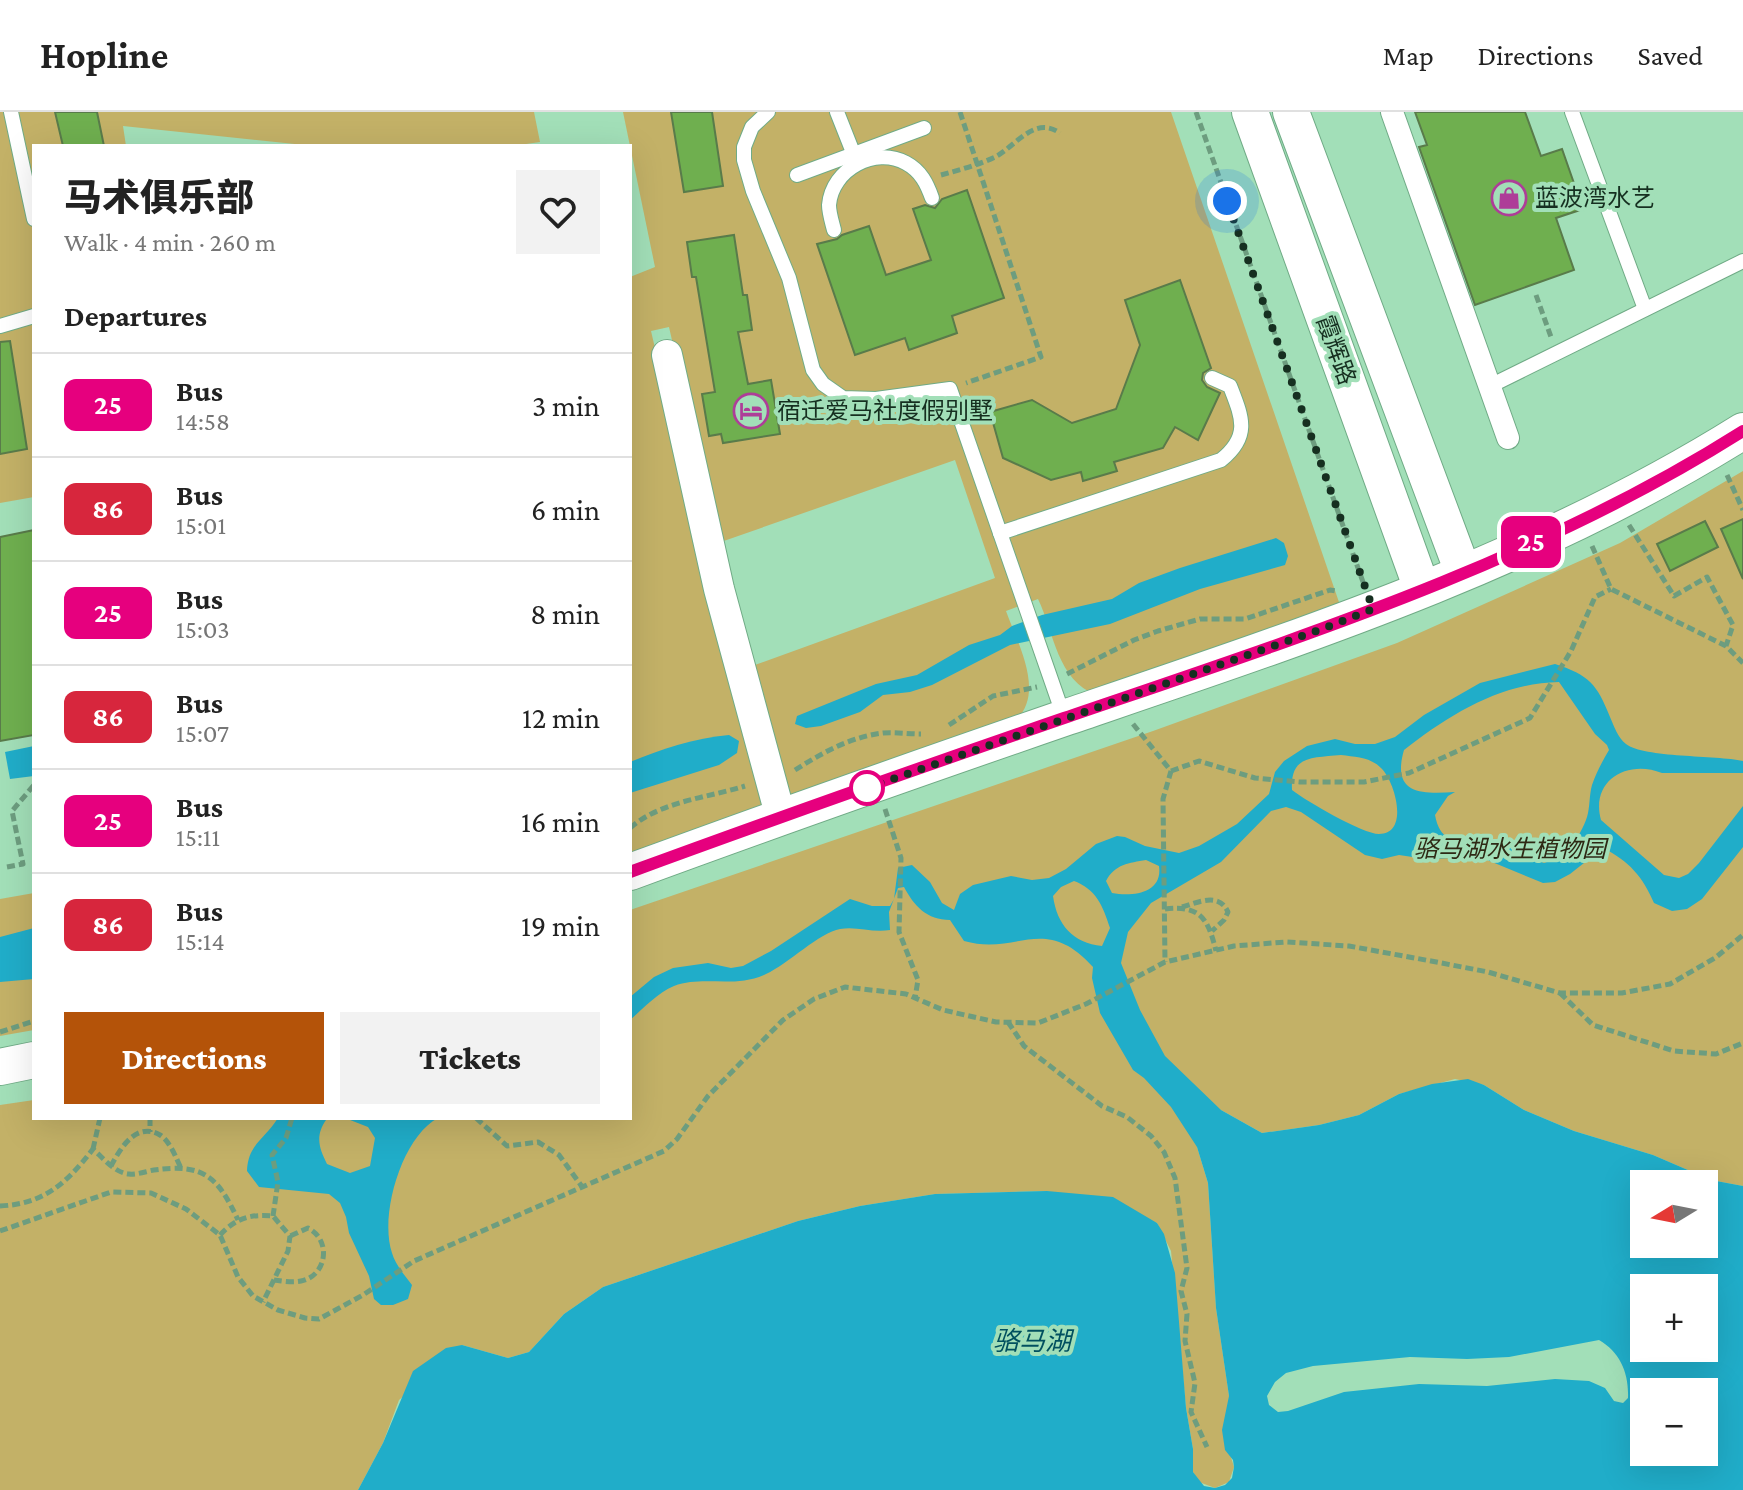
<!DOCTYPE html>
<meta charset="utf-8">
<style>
body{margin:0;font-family:"Crimson Pro","Noto Sans SC",serif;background:#f2f2f2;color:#222;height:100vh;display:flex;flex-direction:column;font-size:30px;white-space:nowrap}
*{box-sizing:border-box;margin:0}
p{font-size:26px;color:#767676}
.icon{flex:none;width:44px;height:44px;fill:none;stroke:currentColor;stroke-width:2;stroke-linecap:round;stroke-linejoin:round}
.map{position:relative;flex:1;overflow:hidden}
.side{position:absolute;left:32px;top:32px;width:600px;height:976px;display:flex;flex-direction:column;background:#fff;border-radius:0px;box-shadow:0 8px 32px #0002}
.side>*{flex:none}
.badge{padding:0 16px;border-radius:12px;font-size:28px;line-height:52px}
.needle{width:52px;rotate:260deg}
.controls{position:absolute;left:1630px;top:1058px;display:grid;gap:16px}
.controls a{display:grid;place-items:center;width:88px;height:88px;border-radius:0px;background:#fff;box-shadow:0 8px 32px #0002;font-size:40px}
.you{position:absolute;width:40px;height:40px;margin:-20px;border:6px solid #fff;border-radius:50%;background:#1a73e8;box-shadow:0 0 0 12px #1a73e833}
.map>.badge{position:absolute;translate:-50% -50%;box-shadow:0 0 0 4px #fff}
h2{padding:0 32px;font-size:30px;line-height:72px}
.round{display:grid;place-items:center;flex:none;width:84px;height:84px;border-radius:0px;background:#f2f2f2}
.head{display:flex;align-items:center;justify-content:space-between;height:136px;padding:0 32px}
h1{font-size:38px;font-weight:800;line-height:60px}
.action{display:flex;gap:16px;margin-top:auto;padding:16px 32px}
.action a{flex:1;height:92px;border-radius:0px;background:#b45309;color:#fff;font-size:32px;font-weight:800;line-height:92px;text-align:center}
.action a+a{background:#f2f2f2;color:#222}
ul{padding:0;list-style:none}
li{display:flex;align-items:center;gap:24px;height:104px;padding:0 32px;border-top:2px solid #e0e0e0}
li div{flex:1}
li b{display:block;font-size:30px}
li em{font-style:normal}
li .badge{min-width:88px;font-weight:700;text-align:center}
header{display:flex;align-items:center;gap:48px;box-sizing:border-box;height:112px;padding:0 40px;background:#fff;border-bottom:2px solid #e0e0e0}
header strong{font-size:38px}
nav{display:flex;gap:44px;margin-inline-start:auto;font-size:28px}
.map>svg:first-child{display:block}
</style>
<header>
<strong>Hopline</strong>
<nav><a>Map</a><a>Directions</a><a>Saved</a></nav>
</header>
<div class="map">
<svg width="1743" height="1378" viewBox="0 0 1743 1378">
<rect width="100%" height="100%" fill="#a2dfb8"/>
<g fill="#c3b167">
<polygon points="0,0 534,0 540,30 512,34 314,34 123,14 126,34 34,34 34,385 0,391"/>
<path d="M 623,0 L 1171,0 L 1341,496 L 1097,583 C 1057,569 1054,520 1038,487 L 1006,499 C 1017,530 1045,579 1017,607 L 795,690 L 786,683 L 752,554 L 995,466 L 955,348 L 718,431 L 669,215 L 651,219 L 719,510 L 768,696 L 630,747 L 630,165 L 655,155 Z"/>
<polygon points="1743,359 1743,1074 1711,1068 1653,1043 1574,1019 1524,998 1484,973 1455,967 1399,982 1359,1003 1319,1013 1262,1021 1221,998 1197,1035 1208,1071 1216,1196 1229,1284 1230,1342 1234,1355 1229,1370 1215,1376 1199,1370 1193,1360 1193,1337 1186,1296 1171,1139 1157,1111 1047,1079 935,1082 860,1094 798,1109 603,1175 564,1202 529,1240 508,1246 462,1233 399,1288 383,1331 358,1378 0,1378 0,993 34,988 34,1006 630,1006 630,798 1153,619 1397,531 1620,431"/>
<polygon points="34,781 34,918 0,924 0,787"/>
</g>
<g fill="#20adc9" fill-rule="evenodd">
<polygon points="1276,426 1284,431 1288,444 1285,453 1200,477 1110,512 1010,533 932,573 910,580 883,583 860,600 821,614 806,616 795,612 797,604 876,572 917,563 969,533 1000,523 1012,514 1042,503 1112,487 1139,471 1180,456"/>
<path d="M 1555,552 C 1589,563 1597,572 1610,605 C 1614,614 1618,626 1626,632 C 1644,646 1716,643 1743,649 L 1743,661 L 1662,661 C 1628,647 1590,668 1601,708 L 1664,763 L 1679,766 L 1688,762 L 1699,751 L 1743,694 L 1743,735 L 1702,787 L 1687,797 L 1672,799 L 1654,791 C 1643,765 1629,749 1603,736 L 1570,762 L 1555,770 L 1543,771 L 1480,745 L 1426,747 L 1399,743 L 1382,747 L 1365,743 L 1301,700 L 1286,695 L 1271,699 L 1221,750 L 1151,791 L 1128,820 L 1121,851 L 1140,898 L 1165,944 L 1221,998 L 1262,1021 L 1319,1013 L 1359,1003 L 1399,982 L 1432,972 L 1468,967 L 1484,973 L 1524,998 L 1574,1019 L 1653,1043 L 1711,1068 L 1743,1074 L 1743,1378 L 358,1378 L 383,1331 L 413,1259 L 446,1236 L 462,1233 L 508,1246 L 529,1240 L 564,1202 L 603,1175 L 798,1109 L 860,1094 L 935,1082 L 1047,1079 L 1113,1085 L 1157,1111 L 1164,1122 L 1175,1161 L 1186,1296 L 1193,1337 L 1193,1360 L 1204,1374 L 1215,1376 L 1225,1373 L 1232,1366 L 1234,1355 L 1233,1348 L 1225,1338 L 1222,1318 L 1229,1284 L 1216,1196 L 1208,1071 L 1197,1035 L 1171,995 L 1144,966 L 1133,958 L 1100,901 L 1092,866 L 1093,855 C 1044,801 1018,844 964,829 L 950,808 C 927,808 914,794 904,775 L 898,776 L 889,800 L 890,818 C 872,821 857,814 840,817 C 820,820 788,852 766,862 C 734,877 704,863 674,874 C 657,881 643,897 630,908 L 630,885 L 654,865 L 673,856 L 708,851 L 731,856 L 743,854 L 771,839 L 850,787 L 872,794 L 890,794 L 894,787 L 898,756 L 912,753 L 930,770 L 942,791 L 954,798 L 960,782 L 973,773 L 1011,764 L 1032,768 L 1049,766 L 1066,757 L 1096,732 L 1117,724 L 1125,725 L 1145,734 L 1179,741 L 1199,734 L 1237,712 L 1269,682 L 1275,660 L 1284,649 L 1307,634 L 1335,627 L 1355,632 L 1375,632 L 1395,625 L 1424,603 L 1480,571 ZM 1559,570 L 1595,622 L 1607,633 L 1609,638 C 1602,650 1596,661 1592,673 C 1589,684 1590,695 1587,705 C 1580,726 1565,745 1544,751 C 1534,747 1526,741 1515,737 C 1507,733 1493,730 1484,729 C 1460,727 1441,735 1435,703 L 1448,684 L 1455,680 C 1422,682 1391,683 1404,638 C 1449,603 1500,571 1559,570 ZM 1341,643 C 1356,645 1370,645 1381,656 C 1395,669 1410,722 1379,722 C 1363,722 1306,689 1292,678 C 1290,643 1312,646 1341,643 ZM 1146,748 L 1159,754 C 1163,781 1133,785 1112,781 L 1106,769 C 1115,752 1129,751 1146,748 ZM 1074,769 C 1096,777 1103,794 1110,816 L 1102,834 C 1073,831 1057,813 1053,784 L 1061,775 ZM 1644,1072 L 1704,1072 L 1704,1132 L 1644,1132 ZM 1704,1176 L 1704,1236 L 1644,1236 L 1644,1176 ZM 1599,1228 C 1620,1240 1629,1261 1628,1286 L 1623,1291 L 1614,1289 L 1605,1276 L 1589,1269 L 1555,1267 L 1487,1274 L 1419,1272 L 1344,1280 L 1288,1299 L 1278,1300 L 1269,1293 L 1267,1284 L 1275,1270 L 1286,1261 L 1313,1254 L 1410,1245 L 1467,1247 L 1509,1245 ZM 1704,1280 L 1704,1340 L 1644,1340 L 1644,1280 Z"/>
<path d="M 729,623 L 739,629 L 737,641 L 719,653 L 630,681 L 630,650 C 662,637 694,626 729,623 Z"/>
<polygon points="34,634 34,664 10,667 5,640"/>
<polygon points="34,816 34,867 0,870 0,825"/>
<path d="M 278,1006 L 334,1006 L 326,1008 C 315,1024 319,1036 327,1052 L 350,1061 L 370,1054 L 375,1026 L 368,1015 L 345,1006 L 438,1006 C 402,1025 379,1103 392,1141 C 395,1152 405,1164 412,1173 L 408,1187 L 393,1193 L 381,1193 L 374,1187 L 369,1164 L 349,1121 L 346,1105 L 340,1091 L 329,1082 L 259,1075 L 247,1059 C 248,1032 265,1027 278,1006 Z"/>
</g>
<g fill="#6faf4f" stroke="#597b4a" stroke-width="2">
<polygon points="55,0 97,0 104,34 63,34"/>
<polygon points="671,0 712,0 723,74 684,80"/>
<polygon points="1415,0 1525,0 1541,44 1562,37 1583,97 1556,106 1574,158 1475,193 1419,35 1427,33"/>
<polygon points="967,78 1004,186 952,204 957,221 909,238 905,226 855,243 817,132 837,127 842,123 869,114 886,163 931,148 913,97 925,93 935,96 942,87"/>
<polygon points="734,123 743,183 747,183 752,218 738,220 748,272 771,268 780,322 723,331 721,322 709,324 702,282 715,280 696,165 692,165 687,130"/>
<polygon points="1180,168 1211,256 1203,261 1202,268 1207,275 1220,281 1198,328 1175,315 1163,336 1114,350 1117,359 1083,369 1081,360 1051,368 1003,346 990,300 1032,288 1072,311 1116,297 1140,233 1125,188"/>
<polygon points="10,229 27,337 0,342 0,230"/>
<polygon points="1743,407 1743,467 1721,417"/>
<polygon points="1705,409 1718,435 1670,459 1657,432"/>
<polygon points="34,418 34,623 0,629 0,425"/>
</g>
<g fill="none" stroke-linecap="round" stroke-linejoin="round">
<g stroke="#70ab86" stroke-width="16">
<g id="service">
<polyline points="11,0 34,107"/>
<polyline points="768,0 752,15 744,35 744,48 753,79 789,166 813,258 823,272 843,286 876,287 950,277 1064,605"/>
<polyline points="837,0 856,48"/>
<polyline points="1572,0 1645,197"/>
<polyline points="797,63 924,16"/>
<path d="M 834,118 C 832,110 829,101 829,93 C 832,57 875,34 906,51 C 921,59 927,72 932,86"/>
<polyline points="0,214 34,204"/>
<polyline points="1490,274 1743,149"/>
<path d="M 1000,421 L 1221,348 C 1251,324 1242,305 1230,274 L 1212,266"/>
</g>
</g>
<g stroke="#70ab86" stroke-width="24">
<polyline id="pedestrian" points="1392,0 1508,326"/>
</g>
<g stroke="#70ab86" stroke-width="32">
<polyline id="minor" points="667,243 719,477 781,706"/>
</g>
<g stroke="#70ab86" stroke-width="38">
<g id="tertiary">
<polyline points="1250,0 1422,477"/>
<polyline points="1291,0 1463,460"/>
<path d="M 630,760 C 774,707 919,656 1064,606 C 1296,527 1534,450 1743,319"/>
<polyline points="0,955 34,948"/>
</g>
</g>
<g stroke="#6d9d7f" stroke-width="5" stroke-dasharray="8 4" stroke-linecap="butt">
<polyline points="960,0 1041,245 966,271"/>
<polyline points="1196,0 1363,470"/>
<path d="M 941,63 C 959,58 978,53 995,45 C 1015,35 1034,3 1060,21"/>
<polyline points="1536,183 1551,225"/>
<polyline points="781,294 816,290"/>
<polyline points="1727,363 1743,398"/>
<polyline points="1629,413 1674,484 1707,465 1733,513 1726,534"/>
<polyline points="1592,434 1611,477 1726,534 1743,551"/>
<polyline points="1067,562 1134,528 1158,519 1200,507 1245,507 1330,478 1337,479"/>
<polyline points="1133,612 1171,659 1163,687 1165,850"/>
<polyline points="949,613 993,584 1037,575"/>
<path d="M 795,658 C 822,641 850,625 883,621 C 895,620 908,622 921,622"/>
<polyline points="1171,659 1199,649 1255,666 1300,670 1364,670 1409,661 1530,606 1571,539 1595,485 1611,477"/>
<polyline points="885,697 901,746 899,820 918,868 915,886"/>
<path d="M 630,716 C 661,689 707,686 745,674"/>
<polyline points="7,755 23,752 12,699 34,673"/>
<path d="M 1182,795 C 1199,790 1219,780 1228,800 L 1224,808 L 1212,819"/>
<path d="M 1165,797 C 1200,793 1208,806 1216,839"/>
<polyline points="1560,881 1593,913 1674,939 1716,942 1743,931"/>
<polyline points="1008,910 1024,934 1102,994 1127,1005 1151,1024 1164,1040 1175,1066 1187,1156 1181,1179 1187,1202 1185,1229 1195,1271 1191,1300 1207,1335"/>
<polyline points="0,920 34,909"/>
<polyline points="150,1006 150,1020"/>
<polyline points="476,1006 507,1034 538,1030 559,1043 583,1076"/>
<polyline points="93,1037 100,1006"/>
<path d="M 111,1054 C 120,1037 136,1009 160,1023 C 170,1029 176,1046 181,1056"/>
<path d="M 0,1094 C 44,1092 67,1071 93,1037 C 103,1046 115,1061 129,1062 C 137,1063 147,1059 154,1058 C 204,1051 218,1065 238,1108"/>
<polyline points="273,1104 278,1070 272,1043 286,1026 292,1006"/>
<polyline points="0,1119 111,1080 151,1081 186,1097 220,1123 238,1165 253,1184 278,1198 305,1206 319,1207 363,1183 414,1149 664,1039 677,1027 708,984 783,908 814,887 845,875 906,882 943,898 996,910 1038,911 1086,892 1165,850 1234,834 1286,830 1349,834 1431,849 1488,860 1560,881 1622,881 1670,872 1715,846 1743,823"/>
<path d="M 220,1123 C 236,1106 250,1102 273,1104 L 290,1124 L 288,1139 L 263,1190"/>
<path d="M 274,1168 C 282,1169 293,1171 301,1169 C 327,1164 332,1128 308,1116 L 290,1124"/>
</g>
<use href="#service" stroke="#fff" stroke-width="14"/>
<use href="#pedestrian" stroke="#fff" stroke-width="22"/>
<use href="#minor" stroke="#fff" stroke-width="30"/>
<use href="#tertiary" stroke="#fff" stroke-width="36"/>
</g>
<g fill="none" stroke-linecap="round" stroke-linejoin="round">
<g stroke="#fff" stroke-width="18">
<path id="line" d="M 630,760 C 774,707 919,656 1064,606 C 1295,527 1535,451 1743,319"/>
</g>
<use href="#line" stroke="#e6007e" stroke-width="12"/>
<polyline stroke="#162f20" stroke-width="8" stroke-dasharray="0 14.4" points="867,676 1325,516 1373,497 1227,89"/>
</g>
<defs>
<g id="shop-ring" transform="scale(1.8)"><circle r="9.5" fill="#a2dfb8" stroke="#ae3d98" stroke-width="1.5"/><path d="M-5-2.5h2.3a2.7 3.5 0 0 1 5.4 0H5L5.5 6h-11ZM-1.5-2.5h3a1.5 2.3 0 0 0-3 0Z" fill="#ae3d98"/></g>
<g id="hotel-ring" transform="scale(1.8)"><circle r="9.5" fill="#a2dfb8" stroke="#ae3d98" stroke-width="1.5"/><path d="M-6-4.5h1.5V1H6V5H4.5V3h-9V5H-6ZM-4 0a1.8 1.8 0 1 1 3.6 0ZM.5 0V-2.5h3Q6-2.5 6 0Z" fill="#ae3d98"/></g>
</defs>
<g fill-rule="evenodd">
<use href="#shop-ring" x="1509" y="86"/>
<use href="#hotel-ring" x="751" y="299"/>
</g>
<circle fill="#fff" stroke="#e6007e" stroke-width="4" cx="867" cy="676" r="16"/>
<g text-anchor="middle" stroke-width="8" stroke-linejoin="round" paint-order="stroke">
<g font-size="24" fill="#162f20" stroke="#a2dfb8" text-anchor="start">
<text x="1535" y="94">蓝波湾水艺</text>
<text x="777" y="307">宿迁爱马社度假别墅</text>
</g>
<g font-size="24" fill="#162f20" stroke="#a2dfb8">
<text transform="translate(1336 238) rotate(70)" y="8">霞辉路</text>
</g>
<g font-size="24" font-style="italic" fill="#2e2914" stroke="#a2dfb8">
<text x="1510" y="745">骆马湖水生植物园</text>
</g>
<g font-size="26" font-style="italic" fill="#01505f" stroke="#a2dfb8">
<text x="1032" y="1238">骆马湖</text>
</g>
</g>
</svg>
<div class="controls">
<a><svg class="needle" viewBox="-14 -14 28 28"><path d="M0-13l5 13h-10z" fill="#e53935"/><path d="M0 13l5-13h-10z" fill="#767676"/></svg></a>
<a>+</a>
<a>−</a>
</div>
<div class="you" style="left:1227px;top:89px"></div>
<b class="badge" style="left:1531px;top:430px;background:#e6007e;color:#fff">25</b>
<section class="side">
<div class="head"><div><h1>马术俱乐部</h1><p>Walk · 4 min · 260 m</p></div><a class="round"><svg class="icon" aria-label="heart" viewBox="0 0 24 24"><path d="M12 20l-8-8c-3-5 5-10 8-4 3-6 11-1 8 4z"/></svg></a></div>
<h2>Departures</h2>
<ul>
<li><span class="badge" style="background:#e6007e;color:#fff">25</span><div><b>Bus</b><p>14:58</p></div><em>3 min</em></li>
<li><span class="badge" style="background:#d7263d;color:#fff">86</span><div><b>Bus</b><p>15:01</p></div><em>6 min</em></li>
<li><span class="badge" style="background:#e6007e;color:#fff">25</span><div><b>Bus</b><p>15:03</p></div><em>8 min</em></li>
<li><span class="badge" style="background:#d7263d;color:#fff">86</span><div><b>Bus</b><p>15:07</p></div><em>12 min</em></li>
<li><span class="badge" style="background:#e6007e;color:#fff">25</span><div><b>Bus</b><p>15:11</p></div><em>16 min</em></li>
<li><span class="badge" style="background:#d7263d;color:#fff">86</span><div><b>Bus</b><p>15:14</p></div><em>19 min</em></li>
</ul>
<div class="action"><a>Directions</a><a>Tickets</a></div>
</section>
</div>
